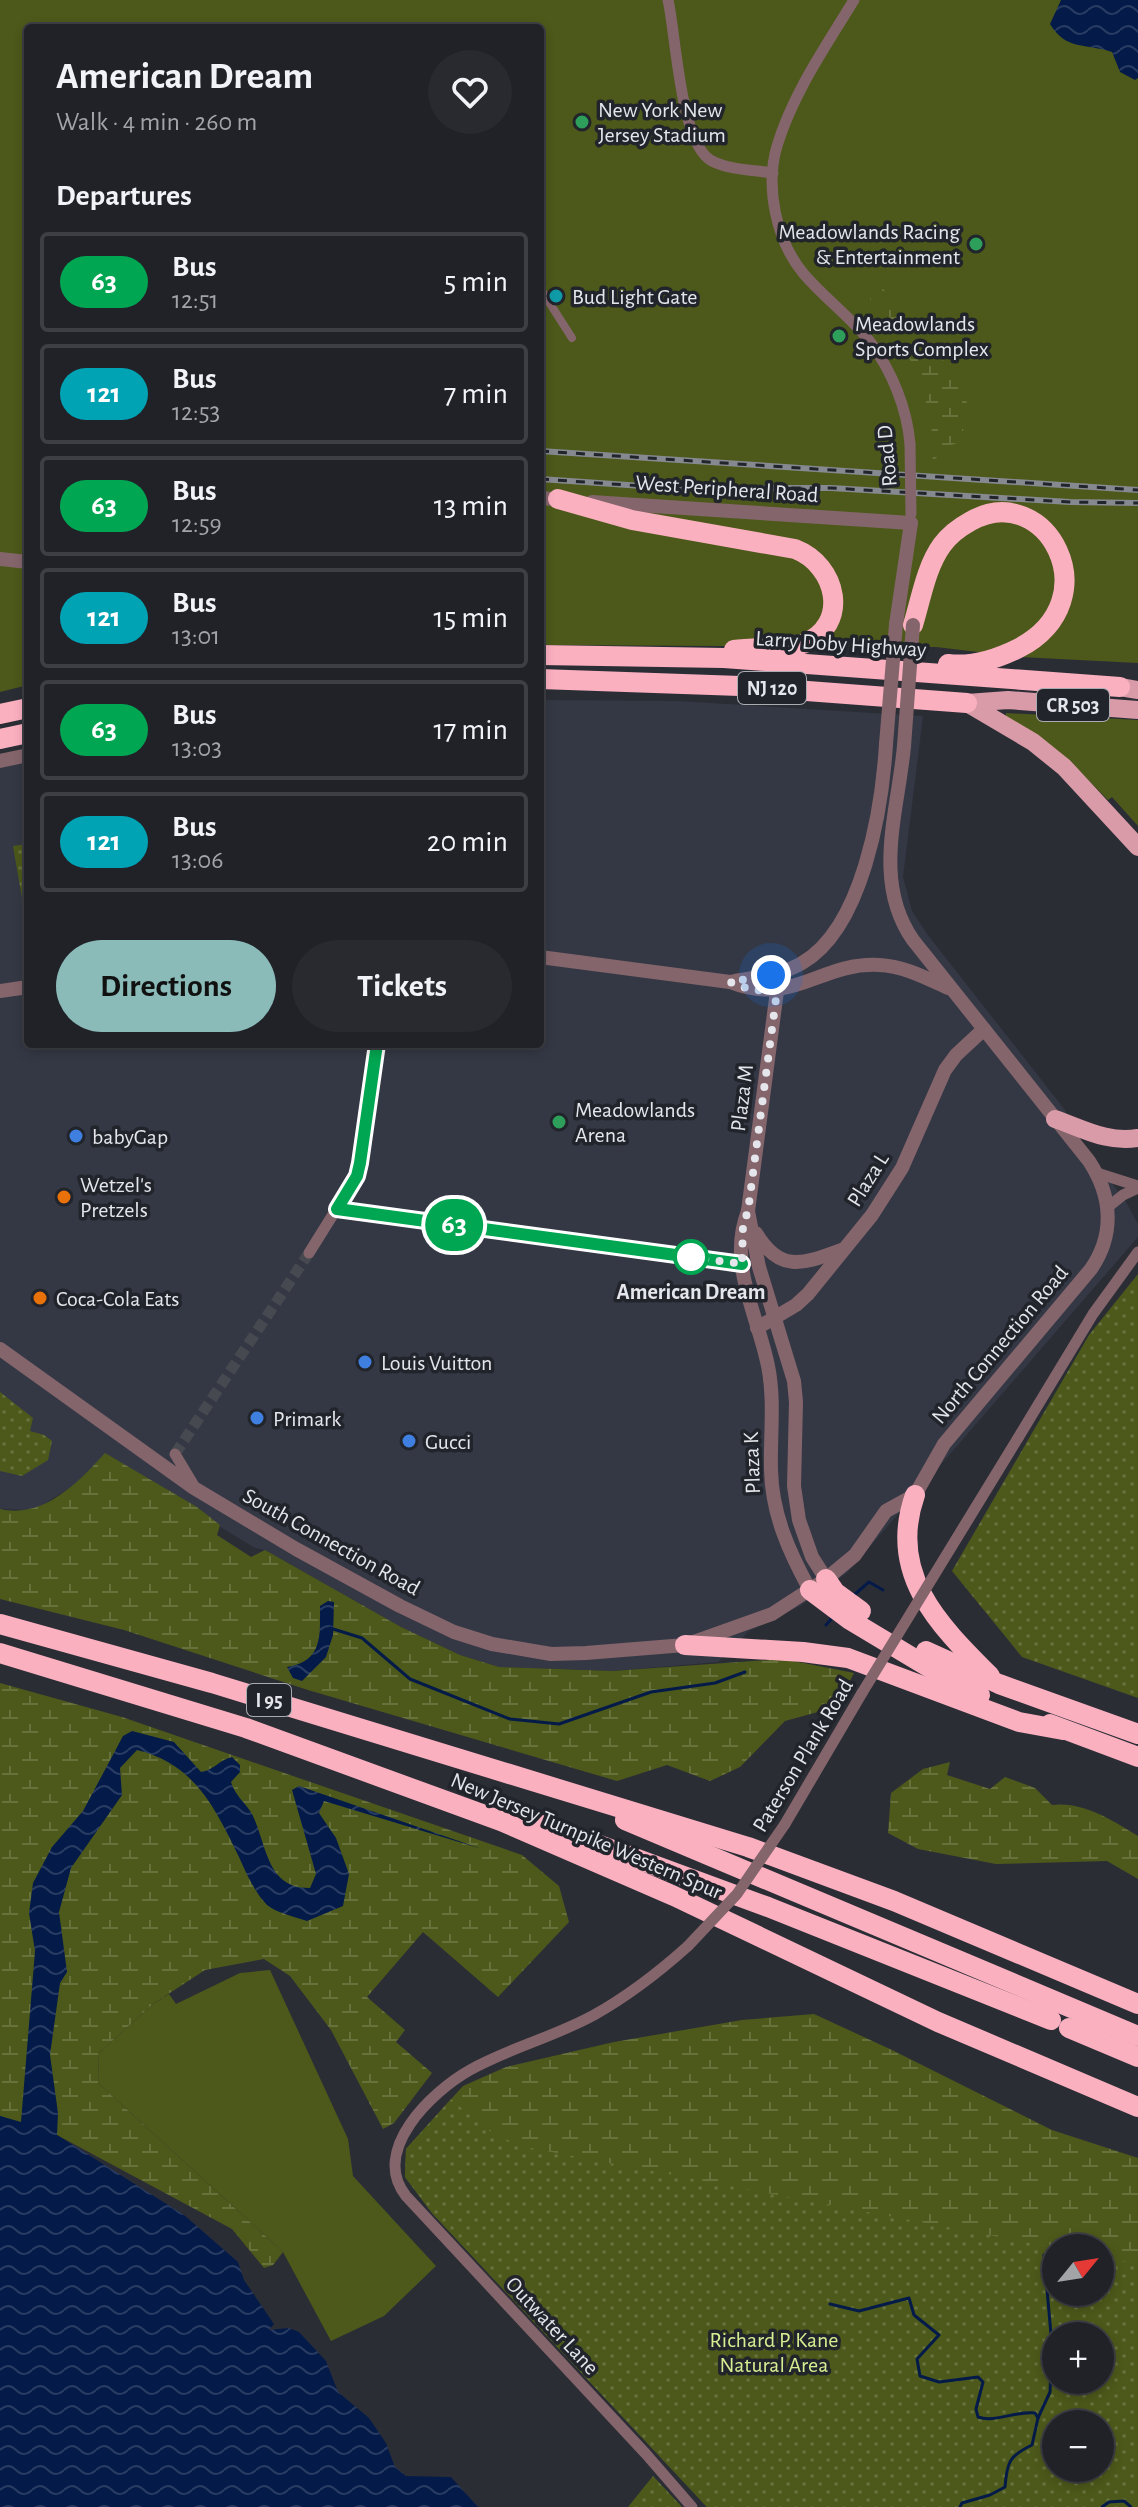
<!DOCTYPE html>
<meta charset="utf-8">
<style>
body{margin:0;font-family:"Alegreya Sans",sans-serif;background:#282a30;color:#f1f3f6;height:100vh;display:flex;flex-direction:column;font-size:30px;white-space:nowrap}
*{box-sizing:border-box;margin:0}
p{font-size:26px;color:#a2a4a8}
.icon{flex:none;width:44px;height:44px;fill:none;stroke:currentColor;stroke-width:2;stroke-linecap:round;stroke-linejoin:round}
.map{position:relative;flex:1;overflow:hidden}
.panel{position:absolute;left:24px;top:24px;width:520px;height:1024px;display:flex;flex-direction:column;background:#202228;border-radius:8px;box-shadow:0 4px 12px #0003,0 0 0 2px #3d3f45}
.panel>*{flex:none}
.badge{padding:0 16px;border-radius:26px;font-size:28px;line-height:52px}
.needle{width:52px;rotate:60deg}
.tools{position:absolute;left:1042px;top:2234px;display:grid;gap:16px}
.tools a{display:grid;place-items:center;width:72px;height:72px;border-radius:50%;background:#202228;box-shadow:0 4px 12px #0003,0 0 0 2px #3d3f45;font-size:40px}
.you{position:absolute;width:40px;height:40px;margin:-20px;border:6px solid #fff;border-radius:50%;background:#1a73e8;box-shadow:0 0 0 12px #1a73e833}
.map>.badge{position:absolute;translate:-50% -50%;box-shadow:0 0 0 4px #fff}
h2{padding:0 32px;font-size:30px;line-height:72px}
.round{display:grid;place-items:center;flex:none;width:84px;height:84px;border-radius:42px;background:#282a30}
.overview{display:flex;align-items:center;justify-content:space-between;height:136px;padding:0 32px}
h1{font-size:38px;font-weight:600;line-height:60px}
.cta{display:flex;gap:16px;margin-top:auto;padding:16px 32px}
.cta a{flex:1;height:92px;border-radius:48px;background:#8bbbb9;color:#111;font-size:32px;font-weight:600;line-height:92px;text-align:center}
.cta a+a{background:#282a30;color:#f1f3f6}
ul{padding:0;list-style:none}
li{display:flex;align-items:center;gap:24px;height:100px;margin:0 16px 12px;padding:0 16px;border:4px solid #3d3f45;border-radius:8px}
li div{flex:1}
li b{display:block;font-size:30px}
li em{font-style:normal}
li .badge{min-width:88px;font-weight:700;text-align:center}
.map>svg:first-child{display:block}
</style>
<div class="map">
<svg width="1138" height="2507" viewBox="0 0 1138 2507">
<defs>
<pattern id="wetland-marsh" width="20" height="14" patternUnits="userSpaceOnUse" patternTransform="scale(2)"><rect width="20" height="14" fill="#4c591a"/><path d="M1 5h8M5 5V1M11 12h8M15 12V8" fill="none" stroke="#66713b"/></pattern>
<pattern id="park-dots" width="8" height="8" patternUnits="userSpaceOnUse" patternTransform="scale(2)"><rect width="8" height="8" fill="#4c591a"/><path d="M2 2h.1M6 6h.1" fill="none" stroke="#66713b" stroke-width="1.8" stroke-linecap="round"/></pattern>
<pattern id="water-waves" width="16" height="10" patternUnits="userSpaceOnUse" patternTransform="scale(2)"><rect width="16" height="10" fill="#041a48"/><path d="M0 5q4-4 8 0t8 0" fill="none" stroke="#283b63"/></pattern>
</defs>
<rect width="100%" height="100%" fill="#2b2d35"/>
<polygon fill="#343844" points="540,700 677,701 923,716 903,877 912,911 927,934 1065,1110 1076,1134 1126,1202 1138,1224 1138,1237 847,1573 800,1606 749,1631 718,1662 612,1671 499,1667 460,1655 401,1627 265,1550 255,1548 222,1528 197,1507 105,1454 78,1483 34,1510 0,1509 0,755 28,749 28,1044 540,1044"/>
<g fill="#4c591a">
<polygon points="0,0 1138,0 1138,663 1020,657 936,647 540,645 540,28 28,28 28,685 0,692"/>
<polygon points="1006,713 1138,720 1138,826 1112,797 1108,800 1063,755 1006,716"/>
<polygon points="270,1970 348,2139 353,2176 436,2266 384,2316 331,2341 283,2252 98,2083 99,2053 153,2004 169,1994 176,2004 240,1973"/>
</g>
<g fill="url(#wetland-marsh)" fill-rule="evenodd">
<polygon points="883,289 903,309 914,326 968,390 962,441 949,446 933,461 930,434 933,427 919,378 884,306 870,300 873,292"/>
<path d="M 105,1453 L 197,1507 L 220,1525 L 217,1535 L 251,1557 L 265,1550 L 401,1627 L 460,1655 L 499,1667 L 612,1671 L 783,1659 L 854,1673 L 836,1707 L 785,1721 L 740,1767 L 710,1781 L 667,1765 L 617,1781 L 308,1690 L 124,1630 L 0,1599 L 0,1509 C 43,1519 78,1483 105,1453 Z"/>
<polygon points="0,1683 122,1717 522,1855 559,1886 569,1922 498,1997 423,1932 367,1997 405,2030 396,2042 432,2073 394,2123 383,2129 331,2030 290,1976 264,1959 205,1970 153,2004 99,2053 98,2083 283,2252 273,2265 264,2268 232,2229 57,2135 0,2116"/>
<path d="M 950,1762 L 947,1775 L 990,1789 L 1005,1777 L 1035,1788 L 1052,1805 C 1083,1801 1112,1820 1138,1836 L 1138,1879 L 1107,1861 L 996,1864 L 918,1849 L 888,1833 L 891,1793 L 923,1769 Z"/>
<path d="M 814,2014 L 892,2050 L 1052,2130 L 1138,2158 L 1138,2507 L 707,2507 L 432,2213 L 405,2177 L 406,2149 L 463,2086 L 506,2067 L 614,2042 L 742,2020 ZM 1056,2248 L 1100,2248 L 1100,2292 L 1056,2292 ZM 1056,2336 L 1100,2336 L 1100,2380 L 1056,2380 ZM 1056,2424 L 1100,2424 L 1100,2468 L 1056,2468 Z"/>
</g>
<g fill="url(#park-dots)" fill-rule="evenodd">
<polygon points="28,844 28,933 13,846"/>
<polygon points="1138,1274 1138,1698 1022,1657 952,1571 1089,1335"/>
<polygon points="0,1392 33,1418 30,1431 44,1435 52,1441 48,1460 22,1476 0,1471"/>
<path d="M 451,2099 L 486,2129 L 520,2146 L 1057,2248 L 1056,2292 L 1100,2292 L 1100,2256 L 1138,2264 L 1138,2507 L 707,2507 L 432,2213 L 405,2177 L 406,2149 ZM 1100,2336 L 1100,2380 L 1056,2380 L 1056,2336 ZM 1100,2424 L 1100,2468 L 1056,2468 L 1056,2424 Z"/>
<polygon points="653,2476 682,2507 628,2507"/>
</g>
<g fill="url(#water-waves)">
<path d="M 1061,0 L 1138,0 L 1138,78 L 1135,80 L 1120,72 L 1112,52 C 1086,43 1066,51 1050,24 Z"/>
<path d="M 328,1601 L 334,1602 L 333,1635 L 326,1657 L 302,1681 L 293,1678 L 287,1667 C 323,1661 320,1636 320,1606 Z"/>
<path d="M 132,1731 L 174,1742 L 201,1772 C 214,1770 219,1760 232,1757 L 240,1765 L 240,1772 L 231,1782 C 236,1797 245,1802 252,1814 C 267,1844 266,1889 310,1888 L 316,1874 L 292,1790 L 299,1786 L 482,1849 L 324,1801 L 319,1813 L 336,1838 L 349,1874 L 343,1906 L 307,1921 C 296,1917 276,1913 267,1905 C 255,1893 246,1873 239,1857 C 215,1808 195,1764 137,1750 L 120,1768 L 122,1795 L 71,1868 L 59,1912 L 67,1972 L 60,1983 L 50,2055 L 58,2113 L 57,2135 L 184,2215 L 238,2262 L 244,2280 L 274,2324 L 269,2330 L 289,2328 L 299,2332 L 326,2361 L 338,2392 L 369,2418 L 386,2443 L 395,2467 L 406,2476 L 451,2477 L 478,2507 L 0,2507 L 0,2116 L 21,2122 L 35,1951 L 29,1913 L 33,1883 L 52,1847 L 83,1811 L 123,1736 Z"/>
</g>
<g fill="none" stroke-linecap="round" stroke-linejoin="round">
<g stroke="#041a48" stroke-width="3">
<polyline points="854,1595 869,1582 883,1590"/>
<polyline points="826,1625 832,1618"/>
<polyline points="330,1628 362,1638 410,1679 510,1719 559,1724 651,1692 715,1683 745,1672"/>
<path d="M 830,2304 L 859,2311 L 909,2298 L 914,2315 L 939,2335 L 917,2359 L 920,2376 L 939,2382 L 978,2377 L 983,2382 L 976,2409 L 978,2417 C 995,2423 1014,2411 1035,2413 L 1038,2418"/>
<path d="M 960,2507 L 962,2503 L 990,2495 L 1005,2487 C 1007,2462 1009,2456 1032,2445 L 1038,2418 L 1050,2392 L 1052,2346 L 1044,2255"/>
<polyline points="1102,2507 1109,2502 1124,2501 1131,2507"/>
</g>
<polyline stroke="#474950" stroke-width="11" stroke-dasharray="11 5.5" stroke-linecap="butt" points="175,1454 309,1253"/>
<polyline stroke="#84656b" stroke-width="8" points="540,288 572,338"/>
<g stroke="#84656b" stroke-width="11">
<path d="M 668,0 C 676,34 680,145 712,161 C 730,170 753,170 773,173"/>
<path d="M 854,0 C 826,46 793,93 777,146 C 765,187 776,240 803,273 C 824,298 851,317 871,343 C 892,372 907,408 910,444"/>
<polyline points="1097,1173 1138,1186"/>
<polyline points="1108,1207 1123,1195 1138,1188"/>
<polyline points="337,1209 742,1264"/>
<polyline points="309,1253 357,1176 362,1152 377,1044"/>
<polyline points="1018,1438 1093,1314 1138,1252"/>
<polyline points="175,1454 193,1484"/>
<polyline points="785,1824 862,1693"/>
<path d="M 688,1946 C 659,1972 628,1996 594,2015 C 554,2037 509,2048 470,2070 C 431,2092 370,2151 406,2196 L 646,2454 L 692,2507"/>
</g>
<g stroke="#84656b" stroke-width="14">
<polyline points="540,498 567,500"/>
<polyline points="592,502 911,523"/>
<polyline points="0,559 28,562"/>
<polyline points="896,624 911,523"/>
<polyline points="0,761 28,755"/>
<path d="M 540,957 L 730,982 C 795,1007 819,962 879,965 C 904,966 926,978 948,988"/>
<path d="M 730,982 C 754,977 780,976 802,963 C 863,928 882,809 886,744"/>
<polyline points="0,991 28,987"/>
<path d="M 777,991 L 748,1211 C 727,1264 758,1315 768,1366 C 775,1400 770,1435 771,1470 C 772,1514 789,1552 810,1590"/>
<polyline points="748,1211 759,1267 794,1381 796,1402 794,1486 799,1520 812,1557 826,1579"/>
<path d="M 756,1233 C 781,1275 805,1263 844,1249"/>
<polyline points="757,1328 796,1305 808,1294 872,1215 902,1168 945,1070 956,1055 984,1029"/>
<path d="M 0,1349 L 194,1488 L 296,1549 L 400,1606 L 454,1632 L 492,1644 L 551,1654 L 586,1653 L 685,1645 L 772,1614 L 826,1579 L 855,1555 L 886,1511 L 915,1495 L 944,1444 L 1091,1269 C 1115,1234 1112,1196 1089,1161 L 913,940 C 872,881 898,812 904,746"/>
</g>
<g stroke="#d99ba8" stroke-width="18">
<polyline points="1120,687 1138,690"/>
<polyline points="967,703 1033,742 1064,767 1138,847"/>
<polyline points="967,703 1008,700 1138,710"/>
<path d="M 1055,1119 C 1084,1129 1107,1143 1138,1138"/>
</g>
<g stroke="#fbb0c0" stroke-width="20">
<path d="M 558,499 L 632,520 L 795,549 C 837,565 851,625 803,644 C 787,650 754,647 734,650"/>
<path d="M 913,625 C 921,599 926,567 942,545 C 950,534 960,527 971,521 C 1045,479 1112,599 1019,648 C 997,659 973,667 948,664"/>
<polyline points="540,655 724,658 1120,687"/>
<polyline points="540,679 740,686 967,703"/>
<polyline points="0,714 28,708"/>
<polyline points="0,739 28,733"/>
<path d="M 915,1495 C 887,1574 939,1625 990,1676"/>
<polyline points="826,1579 835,1592 861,1611"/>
<polyline points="810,1590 850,1620 950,1680 980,1695"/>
<polyline points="0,1624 212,1683 748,1847 894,1901 1138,2004"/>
<polyline points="685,1645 803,1652 848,1658 1019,1722 1063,1730"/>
<polyline points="926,1651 999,1684 1138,1734"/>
<polyline points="0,1653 246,1728 501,1821 674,1896 938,2022 1138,2107"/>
<polyline points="1050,1724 1138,1757"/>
<polyline points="625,1820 1138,2036"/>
<polyline points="534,1821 768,1907 1051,2020"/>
<polyline points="1069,2028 1138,2057"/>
</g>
<g stroke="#878990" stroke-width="6">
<g id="rail">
<polyline points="540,451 1138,490"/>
<polyline points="540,479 672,488 831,488 1070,502 1138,503"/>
</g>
</g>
<use href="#rail" stroke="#21242b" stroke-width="3" stroke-dasharray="9" stroke-linecap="butt"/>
<g stroke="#84656b" stroke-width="11">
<polyline points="910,444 911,514"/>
<polyline points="862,1693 1018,1438"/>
<polyline points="688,1946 737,1894 785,1824"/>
</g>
<g stroke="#84656b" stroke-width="14">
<polyline points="886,744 896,624"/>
<polyline points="904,746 913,625"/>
</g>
</g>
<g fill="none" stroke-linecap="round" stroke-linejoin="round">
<g stroke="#fff" stroke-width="18">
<polyline id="line" points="377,1044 360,1163 357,1176 337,1209 742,1264"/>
</g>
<use href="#line" stroke="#00a651" stroke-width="12"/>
<polyline stroke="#e4e6eb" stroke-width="8" stroke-dasharray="0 14.4" points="691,1257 742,1264 743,1225 748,1211 777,991 751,990 730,982 771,975"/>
</g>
<g fill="#2e9e5b" stroke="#21242b" stroke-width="3">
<circle cx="582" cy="122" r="8"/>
<circle cx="976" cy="244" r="8"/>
<circle cx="839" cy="336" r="8"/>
<circle cx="559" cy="1122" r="8"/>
</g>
<circle fill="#0f9aa8" stroke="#21242b" stroke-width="3" cx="556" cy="296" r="8"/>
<g fill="#3f7fe0" stroke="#21242b" stroke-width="3">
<circle cx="76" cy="1136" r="8"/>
<circle cx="365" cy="1362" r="8"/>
<circle cx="257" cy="1418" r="8"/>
<circle cx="409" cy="1441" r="8"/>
</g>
<g fill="#e8710a" stroke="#21242b" stroke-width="3">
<circle cx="64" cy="1197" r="8"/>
<circle cx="40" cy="1298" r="8"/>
</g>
<circle fill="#fff" stroke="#00a651" stroke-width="4" cx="691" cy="1257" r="16"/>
<g text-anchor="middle" stroke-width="7" stroke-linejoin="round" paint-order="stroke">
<g fill="#21242b" stroke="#aaacb1" stroke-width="2">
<rect x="738" y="672" width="68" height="32" rx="6"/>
<rect x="1037" y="689" width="72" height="32" rx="6"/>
<rect x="247" y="1684" width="44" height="32" rx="6"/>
</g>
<g font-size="20" font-weight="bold" fill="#e4e6eb">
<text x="772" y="695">NJ 120</text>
<text x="1073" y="712">CR 503</text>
<text x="269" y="1707">I 95</text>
</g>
<g font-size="22" fill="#e4e6eb" stroke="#21242b" text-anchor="start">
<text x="598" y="117">New York New<tspan x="598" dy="25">Jersey Stadium</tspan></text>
<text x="960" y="239" text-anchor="end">Meadowlands Racing<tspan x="960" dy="25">&amp; Entertainment</tspan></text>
<text x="572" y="304">Bud Light Gate</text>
<text x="855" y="331">Meadowlands<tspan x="855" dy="25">Sports Complex</tspan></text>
<text x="575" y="1117">Meadowlands<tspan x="575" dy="25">Arena</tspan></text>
<text x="92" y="1144">babyGap</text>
<text x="80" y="1192">Wetzel's<tspan x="80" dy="25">Pretzels</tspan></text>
<text x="56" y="1306">Coca-Cola Eats</text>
<text x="381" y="1370">Louis Vuitton</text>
<text x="273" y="1426">Primark</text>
<text x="425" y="1449">Gucci</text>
</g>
<g font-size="22" fill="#e4e6eb" stroke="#21242b">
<text transform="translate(886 456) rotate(-95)" y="8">Road D</text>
<text transform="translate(727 488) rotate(4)" y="8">West Peripheral Road</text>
<text transform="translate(841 643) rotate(4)" y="8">Larry Doby Highway</text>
<text transform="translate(741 1098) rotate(-83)" y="8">Plaza M</text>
<text transform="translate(867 1179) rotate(-58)" y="8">Plaza L</text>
<text transform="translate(999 1344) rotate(-50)" y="8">North Connection Road</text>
<text transform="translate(751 1463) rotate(-92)" y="8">Plaza K</text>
<text transform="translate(332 1541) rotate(29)" y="8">South Connection Road</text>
<text transform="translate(802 1755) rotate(-59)" y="8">Paterson Plank Road</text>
<text transform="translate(587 1835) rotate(23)" y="8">New Jersey Turnpike Western Spur</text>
<text transform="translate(553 2325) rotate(47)" y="8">Outwater Lane</text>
</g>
<g font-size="22" font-weight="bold" fill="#e4e6eb" stroke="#21242b">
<text x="691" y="1299">American Dream</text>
</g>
<g font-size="22" fill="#d6ee92" stroke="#21242b">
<text x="774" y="2347">Richard P. Kane<tspan x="774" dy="25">Natural Area</tspan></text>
</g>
</g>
</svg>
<div class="tools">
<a><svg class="needle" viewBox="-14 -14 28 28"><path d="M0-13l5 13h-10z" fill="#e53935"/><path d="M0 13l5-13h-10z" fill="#a2a4a8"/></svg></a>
<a>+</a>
<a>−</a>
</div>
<div class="you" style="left:771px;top:975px"></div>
<b class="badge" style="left:454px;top:1225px;background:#00a651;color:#fff">63</b>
<section class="panel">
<div class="overview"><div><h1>American Dream</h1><p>Walk · 4 min · 260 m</p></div><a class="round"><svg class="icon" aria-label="heart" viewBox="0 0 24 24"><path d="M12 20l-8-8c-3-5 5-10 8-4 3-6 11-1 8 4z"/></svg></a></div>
<h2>Departures</h2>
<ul>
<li><span class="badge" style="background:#00a651;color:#fff">63</span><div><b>Bus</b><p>12:51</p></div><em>5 min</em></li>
<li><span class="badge" style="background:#00a3b4;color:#fff">121</span><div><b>Bus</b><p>12:53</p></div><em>7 min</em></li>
<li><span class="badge" style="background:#00a651;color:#fff">63</span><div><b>Bus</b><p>12:59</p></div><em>13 min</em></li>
<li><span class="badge" style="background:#00a3b4;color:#fff">121</span><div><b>Bus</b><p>13:01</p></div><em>15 min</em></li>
<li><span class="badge" style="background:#00a651;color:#fff">63</span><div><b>Bus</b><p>13:03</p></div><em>17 min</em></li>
<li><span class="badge" style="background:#00a3b4;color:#fff">121</span><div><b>Bus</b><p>13:06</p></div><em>20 min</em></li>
</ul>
<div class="cta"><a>Directions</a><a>Tickets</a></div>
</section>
</div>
